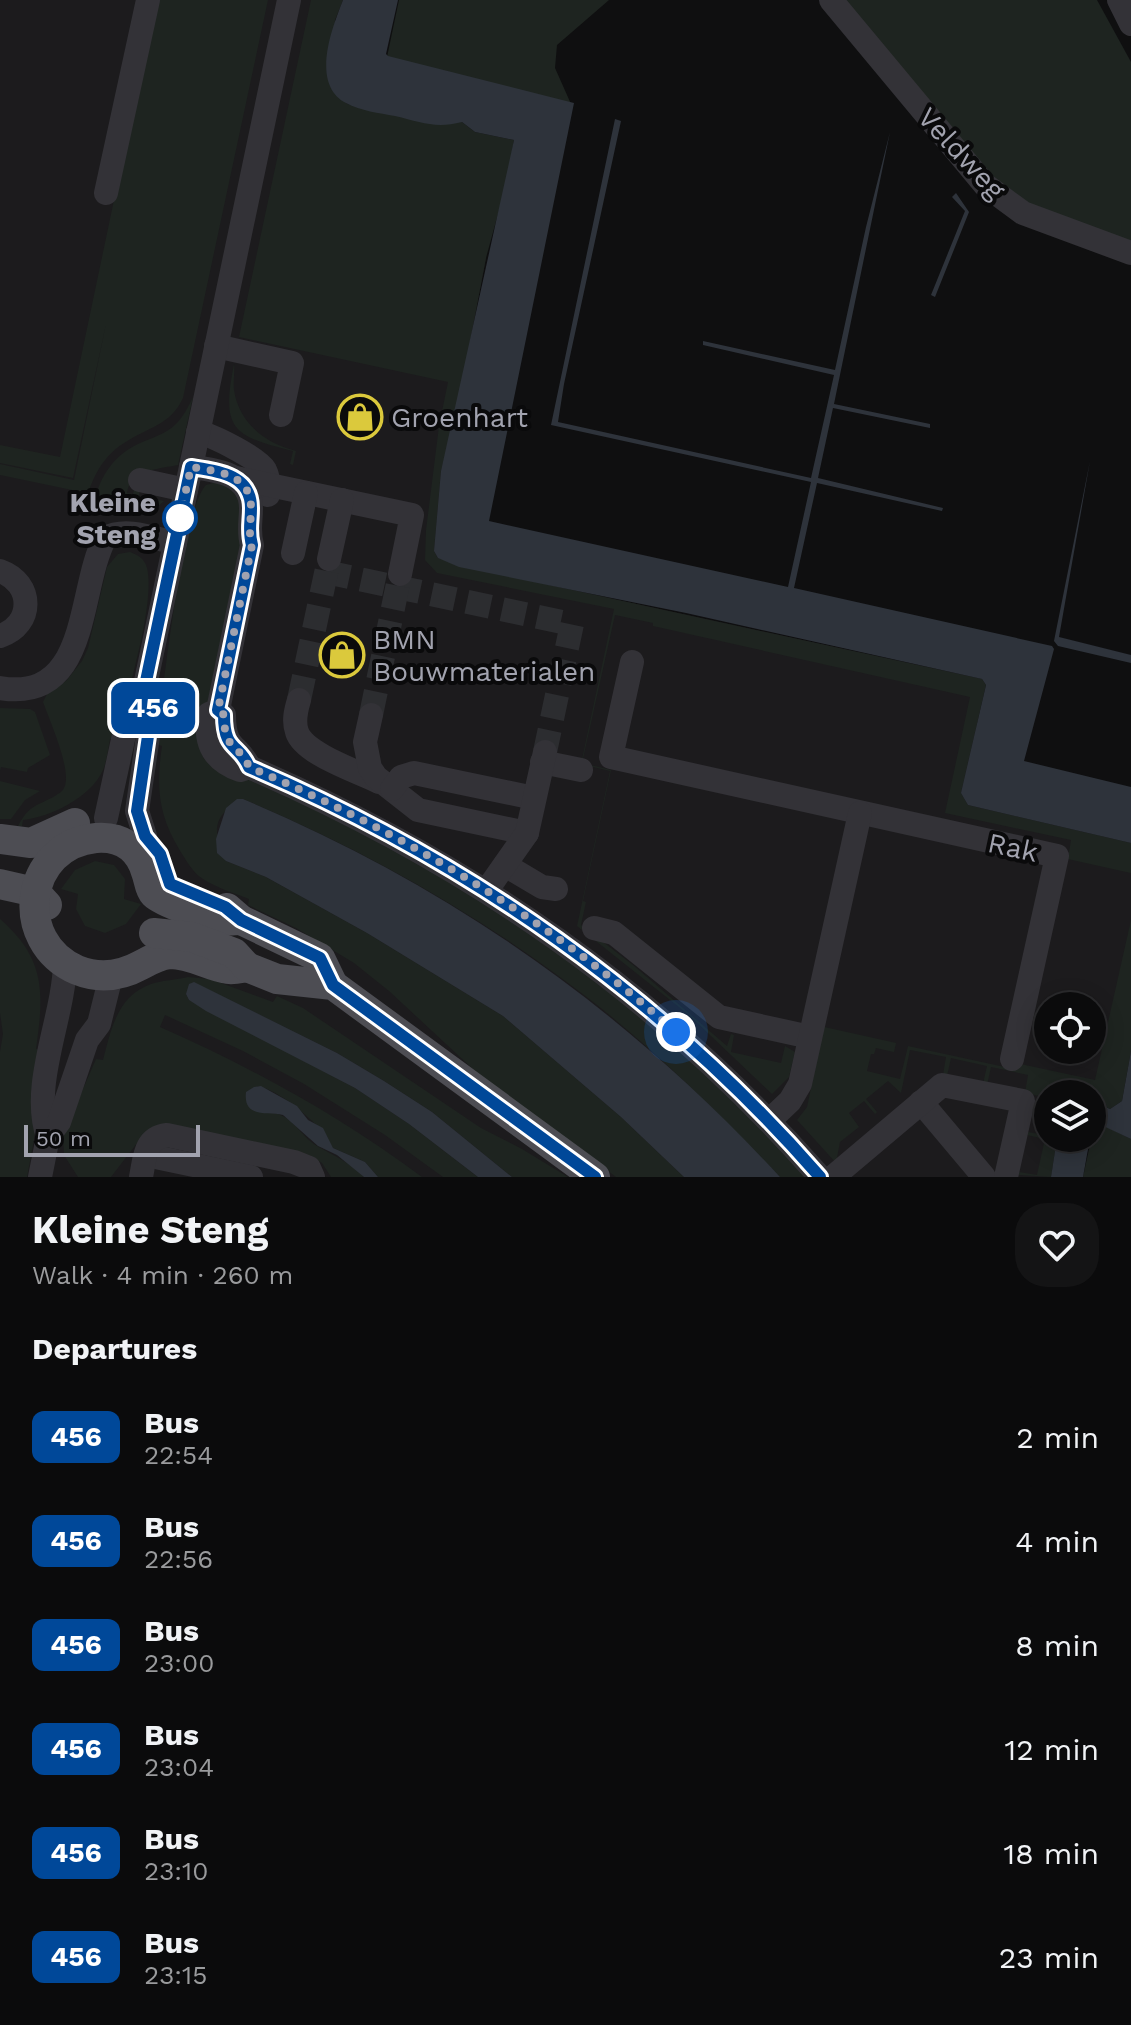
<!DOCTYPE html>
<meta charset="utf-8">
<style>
body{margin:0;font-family:"Work Sans",sans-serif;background:#141415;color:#f1f3f6;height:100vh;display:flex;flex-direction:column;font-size:30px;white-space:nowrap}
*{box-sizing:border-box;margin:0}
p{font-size:26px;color:#9a9b9d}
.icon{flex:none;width:44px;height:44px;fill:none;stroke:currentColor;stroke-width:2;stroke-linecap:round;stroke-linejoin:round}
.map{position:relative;height:1177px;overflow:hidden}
.side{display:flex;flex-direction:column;background:#0b0b0c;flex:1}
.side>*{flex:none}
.badge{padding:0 16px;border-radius:12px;font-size:28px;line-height:52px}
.tools{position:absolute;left:1034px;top:992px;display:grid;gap:16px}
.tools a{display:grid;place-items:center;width:72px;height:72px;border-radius:50%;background:#0b0b0c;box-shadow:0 4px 20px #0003,0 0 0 2px #2b2b2d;font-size:40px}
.scale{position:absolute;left:24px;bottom:20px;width:176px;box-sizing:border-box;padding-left:8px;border:4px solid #a2a3af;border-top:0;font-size:22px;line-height:28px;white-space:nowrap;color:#a2a3af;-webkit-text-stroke:6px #0a0a0b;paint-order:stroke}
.you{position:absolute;width:40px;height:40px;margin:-20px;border:6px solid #fff;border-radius:50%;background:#1a73e8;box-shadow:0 0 0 12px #1a73e833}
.map>.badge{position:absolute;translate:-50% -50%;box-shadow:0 0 0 4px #fff}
h2{padding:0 32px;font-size:30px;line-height:72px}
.round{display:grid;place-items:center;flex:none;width:84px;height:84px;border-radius:32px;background:#141415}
.summary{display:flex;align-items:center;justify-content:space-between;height:136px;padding:0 32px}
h1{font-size:38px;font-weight:700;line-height:60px}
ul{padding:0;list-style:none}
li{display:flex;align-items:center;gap:24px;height:104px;padding:0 32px}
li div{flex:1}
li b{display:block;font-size:30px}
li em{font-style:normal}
li .badge{min-width:88px;font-weight:700;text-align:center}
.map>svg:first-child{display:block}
</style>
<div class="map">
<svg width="1131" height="1177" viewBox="0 0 1131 1177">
<rect width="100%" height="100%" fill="#0f0f10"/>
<path fill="#1c1b1d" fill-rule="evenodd" d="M 0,0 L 343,0 L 335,20 L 486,258 L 459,399 L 471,568 L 982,679 L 968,805 L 1131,843 L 1131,1051 L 1123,1086 L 1126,1087 L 1092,1101 L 1092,1094 L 1048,1094 L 1048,1138 L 1057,1138 L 1051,1177 L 0,1177 ZM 1048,1006 L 1092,1006 L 1092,1050 L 1048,1050 Z"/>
<g fill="#1e2420">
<path d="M 156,0 L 268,0 L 183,398 C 171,424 152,426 129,440 C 102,455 91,479 84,508 L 76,506 L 72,490 L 0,475 L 0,464 L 74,480 L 106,324 L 73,478 L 0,463 L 0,445 L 60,457 Z"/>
<polygon points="311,0 343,0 335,20 331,88 347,104 462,122 475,132 514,140 507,181 486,258 459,399 441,471 434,551 438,558 471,568 982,679 986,685 961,793 968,805 1131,843 1131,873 1068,859 1071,840 945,813 970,697 653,626 653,623 615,615 582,763 611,770 583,901 586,902 581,925 633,965 727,1046 731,1034 734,1035 731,1052 781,1063 785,1046 795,1052 789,1077 772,1094 689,1015 577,926 610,771 581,764 614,609 437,573 425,560 426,530 439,426 448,382 239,337"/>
<polygon points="399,0 609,0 557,45 555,68 571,104 387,57"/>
<polygon points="844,0 1097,0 1131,62 1131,245 1028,206 980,169"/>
<path d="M 234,364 C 235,371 233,381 234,390 C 239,423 265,443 296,451 L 293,465 L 290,464 L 293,451 C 232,436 221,429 234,364 Z"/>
<path d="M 193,397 L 178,465 C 158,469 130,470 127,493 L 133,494 L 135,486 L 140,487 L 139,496 L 164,501 C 143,522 119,514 93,508 C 98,480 111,457 138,444 C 151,438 166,434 176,424 C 184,416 188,407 193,397 Z"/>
<path d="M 217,482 L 238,493 L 245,522 L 199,744 L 204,759 L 332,817 L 463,889 L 586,973 L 661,1033 L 730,1097 L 805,1177 L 780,1177 C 718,1113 655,1049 584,995 C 480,915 365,850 243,799 C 212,816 212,830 226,861 L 266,877 L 367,933 L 503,1016 L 621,1117 L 684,1177 L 616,1177 L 474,1070 L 389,991 L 354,963 L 296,928 L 248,905 L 249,899 C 234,893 217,888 203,879 C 192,872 186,860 179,849 C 158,814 156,786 162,746 L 156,744 C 162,700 182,509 206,485 Z"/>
<path d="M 130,552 C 138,555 145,559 147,568 C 156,605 125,700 116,740 L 110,739 C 108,749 107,761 103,770 C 91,797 51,817 23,820 L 22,826 L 18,826 C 29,805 35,807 55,796 C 59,793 62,792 64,788 C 73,772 49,719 43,702 L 47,694 L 66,681 L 82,661 L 88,648 L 107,567 L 118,554 Z"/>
<polygon points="0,708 30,709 35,712 50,755 28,768 27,772 1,767 0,771"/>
<polygon points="0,781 40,791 25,800 11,819 0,819"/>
<polygon points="95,861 114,865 125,879 124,899 141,904 126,924 105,933 85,926 76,909 78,894 61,889 75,870"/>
<path d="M 0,919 C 46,959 44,993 36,1049 L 42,1050 L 34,1140 L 27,1177 L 0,1177 L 0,1052 L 3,1034 L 0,1013 Z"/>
<polygon points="1131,920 1131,1051 1122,1101 1110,1109 1092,1101 1092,1094 1048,1094 1048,1098 1025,1093 1028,1075 991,1067 987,1085 983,1084 987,1066 951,1058 947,1076 943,1075 946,1057 910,1050 901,1093 888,1081 866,1099 877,1112 875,1114 864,1101 849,1113 859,1127 840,1142 836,1163 797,1120 807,1107 824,1027 896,1043 894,1052 876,1048 874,1054 871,1054 867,1071 900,1079 908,1046 1014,1069 1016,1063 1095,1080"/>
<path d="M 188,977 L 210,979 L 273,1002 L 277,996 L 303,1008 L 481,1128 L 522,1149 L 568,1177 L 512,1177 L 432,1112 L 384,1081 L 337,1053 L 207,989 L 191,984 L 186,994 L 189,1000 L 355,1088 L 409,1124 L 478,1177 L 443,1177 L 385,1135 L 304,1084 L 243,1051 L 165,1015 L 160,1027 C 253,1068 340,1116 422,1177 L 378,1177 L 365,1162 L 333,1148 C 328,1143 329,1137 324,1132 C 307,1116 281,1091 257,1086 L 272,1113 C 293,1115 300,1136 317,1146 C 334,1156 350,1162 364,1177 L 331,1177 L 322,1163 L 311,1156 L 141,1138 L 111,1177 L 78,1177 L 64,1155 L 63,1135 L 96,1059 L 103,1060 C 111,1030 117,996 151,984 C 163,980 176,980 188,977 Z"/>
<polygon points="1048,1123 1048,1138 1057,1138 1051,1177 1019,1175 1019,1172 1037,1175 1045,1139 1027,1135 1028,1132 1045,1135"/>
<polygon points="1101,1124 1131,1139 1131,1177 1083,1177 1094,1126"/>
</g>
<g fill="#2e333b">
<path d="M 343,0 L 398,0 L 386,54 L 388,56 L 574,103 L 489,521 L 788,587 L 811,482 L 551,425 L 615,119 L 621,121 L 564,384 L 558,422 L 811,478 L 834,375 L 703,345 L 703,341 L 835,370 L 866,227 L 890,132 L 834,404 L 930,424 L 930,428 L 833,408 L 818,478 L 943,508 L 942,511 L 817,483 L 794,588 L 1052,646 L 1054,649 L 1024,761 L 1131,787 L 1131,843 L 968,805 L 961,793 L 986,685 L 982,679 L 686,613 L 459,567 L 438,558 L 434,551 L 441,471 L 514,140 L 475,132 L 462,122 C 435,129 421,122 395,116 C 379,113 361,111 346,103 C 310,84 332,28 343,0 Z"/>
<polygon points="956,193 969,212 935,297 931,295 965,211 952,197"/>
<polygon points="1090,461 1059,637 1131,655 1131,663 1058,646 1054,641"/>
<path d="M 237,799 L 243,799 C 451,886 627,1011 780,1177 L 684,1177 L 621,1117 L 503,1016 L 367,933 L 266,877 L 226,861 L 217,853 L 216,839 L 226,808 Z"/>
<polygon points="194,982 337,1053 384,1081 432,1112 512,1177 478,1177 409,1124 355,1088 206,1011 189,1000 186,994 189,984"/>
<polygon points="1131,1051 1131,1139 1099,1124 1095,1125 1092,1131 1092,1101 1110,1109 1122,1101"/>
<path d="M 261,1086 L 297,1106 L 308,1120 L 323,1128 L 333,1148 L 365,1162 L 378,1177 L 364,1177 L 337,1155 L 318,1146 L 283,1115 C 267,1111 243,1119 246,1092 L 254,1087 Z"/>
<polygon points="1057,1138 1090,1138 1083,1177 1051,1177"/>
</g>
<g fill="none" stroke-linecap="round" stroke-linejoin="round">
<g stroke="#2c2d30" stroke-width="24" stroke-dasharray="24 12" stroke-linecap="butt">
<polyline points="326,572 572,624 545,752"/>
<polyline points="299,700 329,559"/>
<polyline points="371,715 400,574"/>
</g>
<g stroke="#333237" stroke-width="24">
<polyline points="831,0 985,185 1023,213 1131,253"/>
<polyline points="1119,0 1131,24"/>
<polyline points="106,193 148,0"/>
<polyline points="216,346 292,363 281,415"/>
<path d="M 198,432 C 212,435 258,458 265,470 C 269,478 269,486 268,495"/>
<path d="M 191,467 C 217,470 251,474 251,508 C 251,522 248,531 252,545 L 218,710 L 209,714 C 204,742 212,760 240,770 L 249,767 C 470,863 661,995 820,1177"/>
<polyline points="236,478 412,515 400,574"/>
<polyline points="140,480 186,490"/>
<polyline points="293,553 306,493"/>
<polyline points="329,559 342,500"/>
<path d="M 0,571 C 34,583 34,625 0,636"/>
<polyline points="632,662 611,757 1057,856 1012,1059"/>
<polyline points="145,686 153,702 137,811 145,836"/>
<path d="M 0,688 C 91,703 77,590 105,538 C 126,527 153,538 175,543"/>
<path d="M 299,700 C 296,710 293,721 297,732 C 304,754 359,772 379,782"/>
<path d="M 218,710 L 224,715 C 224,752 239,743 249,767"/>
<polyline points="371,715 365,742 370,768 376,777 418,810 527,833"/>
<polyline points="542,762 581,770"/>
<polyline points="392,789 401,777 414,773 534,798"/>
<polyline points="106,818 132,698 145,686 289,0"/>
<polyline points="505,865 542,887 556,889"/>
<polyline points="487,890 527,833 545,752"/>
<polyline points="594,928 614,933 719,1017 810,1037"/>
<polyline points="921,1102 984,1177"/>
<polyline points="770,1120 790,1101 800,1084 860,813"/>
<path d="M 48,1137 C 30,1084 64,1018 65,963"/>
<polyline points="146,1155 251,1177"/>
<polyline points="40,1177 48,1137 59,1122 87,1040 99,1024 111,976"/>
<path d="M 141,1177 C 145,1158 144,1138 167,1135 L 294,1162 L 309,1168 L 313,1177"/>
<polyline points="833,1177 942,1085 1023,1101 1006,1177"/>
</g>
<g stroke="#4d4d53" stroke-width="30">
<polyline points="0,839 31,843 75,823"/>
<polyline points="0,884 35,892 47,905"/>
<polyline points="227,908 241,920 320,958 333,985"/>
<path d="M 241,920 C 235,920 228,921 223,920 C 210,919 163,903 154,894 C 149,889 149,879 146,872 C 139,848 121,836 96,838 C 24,845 12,942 77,970 C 99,979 121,976 141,965 C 150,960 159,955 170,954 C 192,954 208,966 228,969 C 234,970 241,968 247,967"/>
<polyline points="154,933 192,937 234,953 247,967 277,979 333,985 595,1177"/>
</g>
</g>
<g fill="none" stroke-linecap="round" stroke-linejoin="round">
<g stroke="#fff" stroke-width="18">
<path id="line" d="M 595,1177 L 333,985 L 320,958 L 241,920 L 225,907 L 170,884 L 160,854 L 145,836 L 137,811 L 153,702 L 145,686 L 191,467 C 217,471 251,474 251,508 C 251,523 248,531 252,545 L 218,710 L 224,715 C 224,752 239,743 249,767 C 468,860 663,997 820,1177"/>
</g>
<use href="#line" stroke="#004899" stroke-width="12"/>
<path stroke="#a2a3af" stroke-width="8" stroke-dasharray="0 14.4" d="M 180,518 L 191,467 C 217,471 251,474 251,508 C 251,523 248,531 252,545 L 218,710 L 224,715 C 224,752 239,743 249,767 C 404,833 549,920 676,1032"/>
</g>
<defs>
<g id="shop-ring" transform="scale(2.3)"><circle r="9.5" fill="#0a0a0b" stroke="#dbc93c" stroke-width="1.5"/><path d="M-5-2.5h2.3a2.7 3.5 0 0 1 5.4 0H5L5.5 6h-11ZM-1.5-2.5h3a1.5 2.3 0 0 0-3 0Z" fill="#dbc93c"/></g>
</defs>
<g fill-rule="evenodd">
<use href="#shop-ring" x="360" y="417"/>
<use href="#shop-ring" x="342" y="655"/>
</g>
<circle fill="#fff" stroke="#004899" stroke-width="4" cx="180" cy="518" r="16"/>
<g text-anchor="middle" stroke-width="8" stroke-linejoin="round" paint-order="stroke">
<g font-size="28" fill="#a2a3af" stroke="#0a0a0b">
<text transform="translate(962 153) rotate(47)" y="10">Veldweg</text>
<text transform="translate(1013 847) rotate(12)" y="10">Rak</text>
</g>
<g font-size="28" fill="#a2a3af" stroke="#0a0a0b" text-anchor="start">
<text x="391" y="427">Groenhart</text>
<text x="373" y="649">BMN<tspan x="373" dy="32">Bouwmaterialen</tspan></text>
</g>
<g font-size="28" font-weight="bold" fill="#a2a3af" stroke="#0a0a0b" text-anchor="end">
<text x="156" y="512">Kleine<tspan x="156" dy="32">Steng</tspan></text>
</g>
</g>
</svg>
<div class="tools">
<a><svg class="icon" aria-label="locate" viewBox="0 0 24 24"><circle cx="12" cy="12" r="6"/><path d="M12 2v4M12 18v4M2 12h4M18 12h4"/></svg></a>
<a><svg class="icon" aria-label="layers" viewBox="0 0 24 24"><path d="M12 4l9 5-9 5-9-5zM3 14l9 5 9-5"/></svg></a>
</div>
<div class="scale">50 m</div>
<div class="you" style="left:676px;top:1032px"></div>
<b class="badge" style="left:153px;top:708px;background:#004899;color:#fff">456</b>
</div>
<section class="side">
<div class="summary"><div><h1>Kleine Steng</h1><p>Walk · 4 min · 260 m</p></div><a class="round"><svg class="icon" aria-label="heart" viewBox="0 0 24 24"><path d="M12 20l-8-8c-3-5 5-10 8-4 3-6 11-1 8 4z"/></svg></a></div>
<h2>Departures</h2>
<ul>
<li><span class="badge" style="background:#004899;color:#fff">456</span><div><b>Bus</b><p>22:54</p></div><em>2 min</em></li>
<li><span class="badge" style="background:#004899;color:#fff">456</span><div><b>Bus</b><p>22:56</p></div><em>4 min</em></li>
<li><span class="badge" style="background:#004899;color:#fff">456</span><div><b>Bus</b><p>23:00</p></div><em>8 min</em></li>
<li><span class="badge" style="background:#004899;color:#fff">456</span><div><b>Bus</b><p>23:04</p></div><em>12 min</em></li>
<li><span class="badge" style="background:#004899;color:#fff">456</span><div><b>Bus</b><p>23:10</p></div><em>18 min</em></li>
<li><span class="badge" style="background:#004899;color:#fff">456</span><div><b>Bus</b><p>23:15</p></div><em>23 min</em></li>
</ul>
</section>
